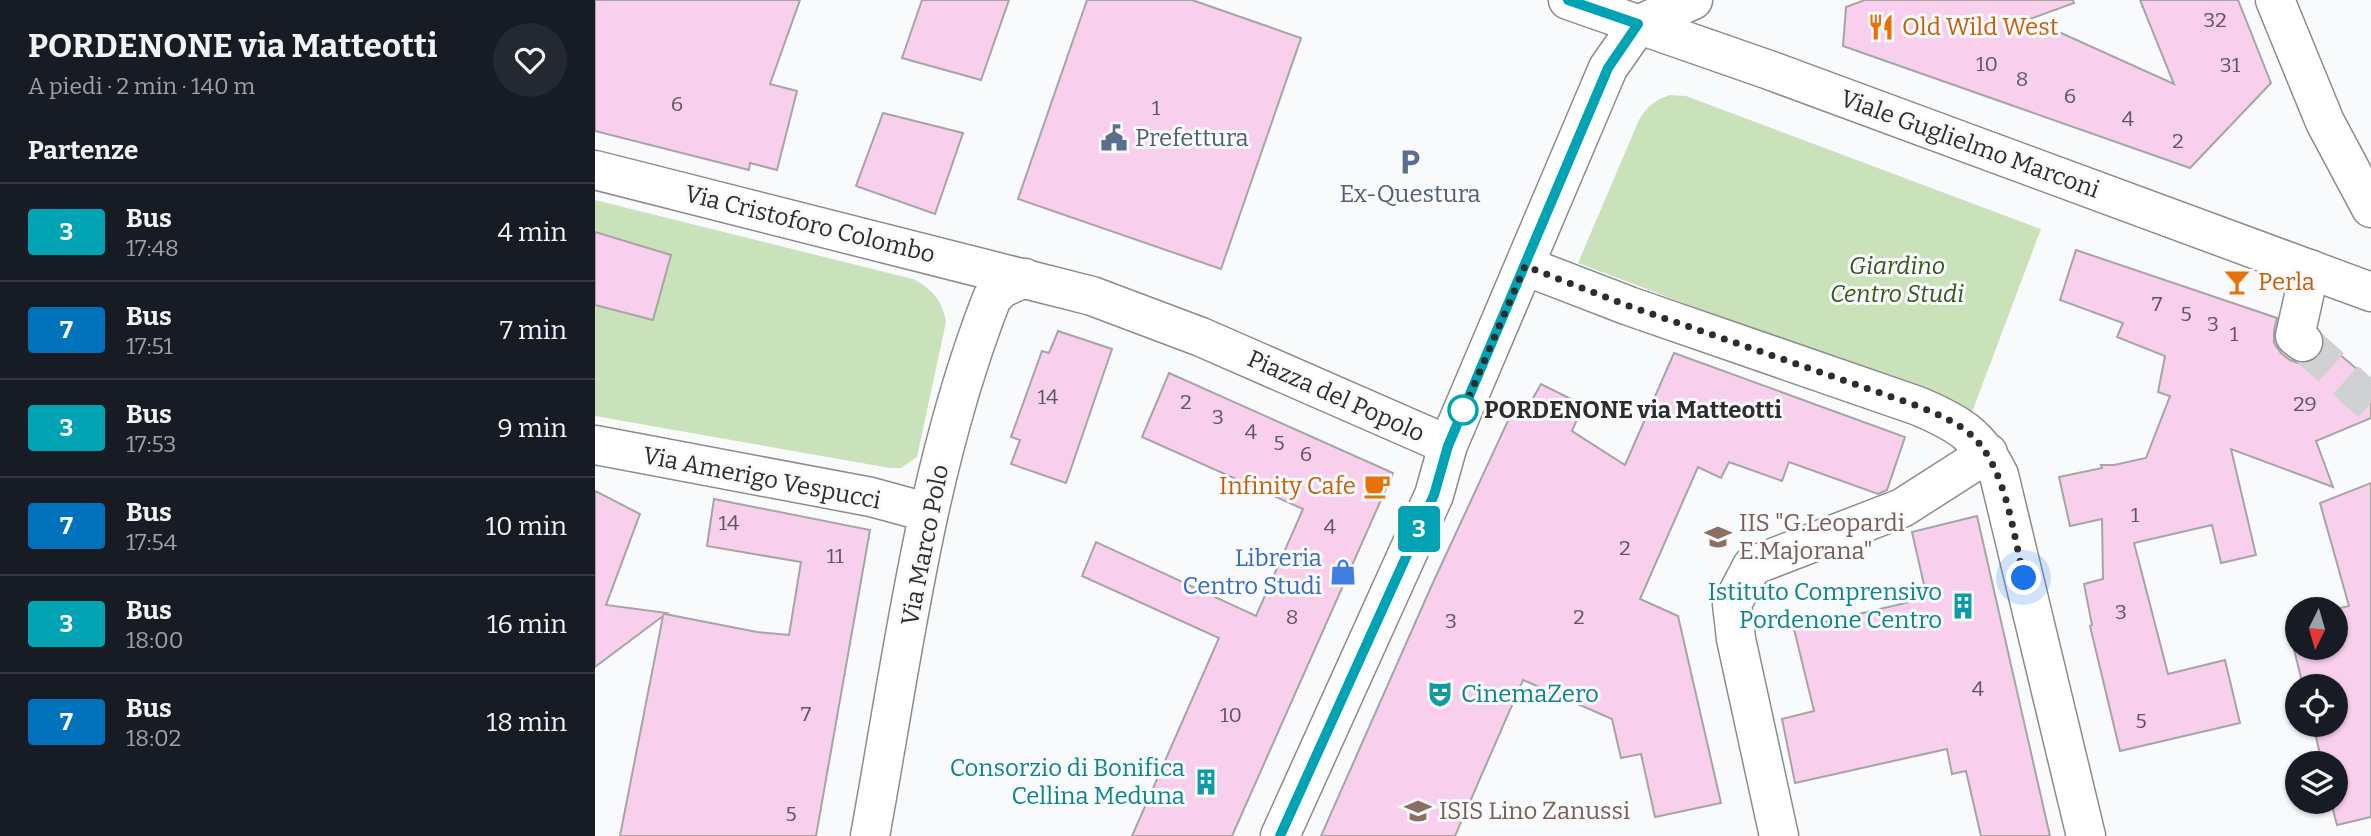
<!DOCTYPE html>
<html lang="it">
<meta charset="utf-8">
<style>
body{margin:0;font-family:Bitter,serif;background:#242831;color:#f1f3f6;height:100vh;display:flex;flex-direction:column;font-size:26px;white-space:nowrap}
*{box-sizing:border-box;margin:0}
p{font-size:23px;color:#9ea1a6}
.icon{flex:none;width:38px;height:38px;fill:none;stroke:currentColor;stroke-width:2;stroke-linecap:round;stroke-linejoin:round}
.map{position:relative;flex:1;overflow:hidden}
.drawer{display:flex;flex-direction:column;background:#171b24;width:595px}
.drawer>*{flex:none}
.badge{padding:0 14px;border-radius:5px;font-size:24px;line-height:46px}
.needle{width:46px;rotate:185deg}
.fabs{position:absolute;left:1690px;top:597px;display:grid;gap:14px}
.fabs a{display:grid;place-items:center;width:63px;height:63px;border-radius:50%;background:#171b24;box-shadow:0 2px 5px #0004;font-size:35px}
.you{position:absolute;width:35px;height:35px;margin:-18px;border:5px solid #fff;border-radius:50%;background:#1a73e8;box-shadow:0 0 0 10px #1a73e833}
.map>.badge{position:absolute;translate:-50% -50%;box-shadow:0 0 0 4px #fff}
h2{padding:0 28px;font-size:26px;line-height:63px}
.round{display:grid;place-items:center;flex:none;width:74px;height:74px;border-radius:37px;background:#242831}
.overview{display:flex;align-items:center;justify-content:space-between;height:119px;padding:0 28px}
h1{font-size:33px;font-weight:700;line-height:52px}
ul{padding:0;list-style:none}
li{display:flex;align-items:center;gap:21px;height:98px;padding:0 28px;border-top:2px solid #363941}
li div{flex:1}
li b{display:block;font-size:26px}
li em{font-style:normal}
li .badge{min-width:77px;font-weight:700;text-align:center}
main{display:flex;flex:1;min-height:0}
.map>svg:first-child{display:block}
</style>
<main>
<section class="drawer">
<div class="overview"><div><h1>PORDENONE via Matteotti</h1><p>A piedi · 2 min · 140 m</p></div><a class="round"><svg class="icon" aria-label="heart" viewBox="0 0 24 24"><path d="M12 20l-8-8c-3-5 5-10 8-4 3-6 11-1 8 4z"/></svg></a></div>
<h2>Partenze</h2>
<ul>
<li><span class="badge" style="background:#00a3b4;color:#fff">3</span><div><b>Bus</b><p>17:48</p></div><em>4 min</em></li>
<li><span class="badge" style="background:#0072bc;color:#fff">7</span><div><b>Bus</b><p>17:51</p></div><em>7 min</em></li>
<li><span class="badge" style="background:#00a3b4;color:#fff">3</span><div><b>Bus</b><p>17:53</p></div><em>9 min</em></li>
<li><span class="badge" style="background:#0072bc;color:#fff">7</span><div><b>Bus</b><p>17:54</p></div><em>10 min</em></li>
<li><span class="badge" style="background:#00a3b4;color:#fff">3</span><div><b>Bus</b><p>18:00</p></div><em>16 min</em></li>
<li><span class="badge" style="background:#0072bc;color:#fff">7</span><div><b>Bus</b><p>18:02</p></div><em>18 min</em></li>
</ul>
</section>
<div class="map">
<svg width="1776" height="836" viewBox="0 0 1776 836">
<rect width="100%" height="100%" fill="#f9fafc"/>
<g fill="#c9e2ba">
<path d="M 1075,95 L 1091,96 L 1446,229 L 1377,412 L 983,263 L 1044,120 C 1052,106 1060,100 1075,95 Z"/>
<path d="M 0,200 L 318,279 C 337,289 347,300 351,322 L 322,457 L 306,468 L 295,468 L 0,416 Z"/>
</g>
<g fill="#f8d0ed" stroke="#a6a5a6" stroke-width="2">
<polygon points="0,0 205,0 175,84 202,91 182,170 155,163 154,170 0,131"/>
<polygon points="327,0 414,0 386,80 307,58"/>
<polygon points="492,0 597,0 706,38 626,269 423,199"/>
<polygon points="1270,0 1478,0 1479,3 1435,19 1579,84 1545,0 1643,0 1676,83 1595,168 1248,46 1251,7"/>
<polygon points="288,113 368,133 340,214 261,186"/>
<polygon points="0,232 76,255 58,320 0,305"/>
<polygon points="1481,250 1682,318 1679,331 1679,343 1686,353 1695,360 1706,364 1717,362 1726,355 1729,341 1776,381 1776,418 1721,441 1738,487 1636,449 1661,555 1626,563 1617,525 1539,543 1573,674 1630,660 1645,723 1525,751 1495,626 1497,625 1489,584 1508,579 1507,519 1475,526 1464,477 1507,468 1506,465 1519,465 1551,458 1575,396 1563,392 1570,356 1522,337 1528,323 1465,300"/>
<polygon points="463,331 517,349 471,483 416,464 425,440 416,437 447,351 454,353"/>
<polygon points="1079,353 1310,437 1292,490 1283,494 1194,462 1187,481 1134,462 1126,478 1103,467 1045,599 1083,616 1126,803 1060,817 1046,754 1026,758 1017,719 928,680 860,836 726,836 836,587 917,412 928,416 946,384 988,405 977,431 1030,465"/>
<polygon points="574,373 798,473 637,836 537,836 624,638 487,576 501,542 661,616 708,509 547,437"/>
<polygon points="1776,483 1776,817 1742,825 1736,802 1741,802 1741,763 1727,763 1718,724 1741,724 1741,686 1708,686 1692,621 1703,618 1703,648 1741,648 1741,609 1754,606 1725,503"/>
<polygon points="0,491 45,514 11,605 72,613 70,614 162,632 194,635 206,562 112,546 119,499 275,530 221,836 25,836 68,616 0,667"/>
<polygon points="1382,516 1455,836 1386,836 1371,771 1357,774 1352,749 1200,783 1187,719 1219,711 1199,629 1332,598 1317,532"/>
</g>
<g fill="none" stroke-linecap="round" stroke-linejoin="round">
<polyline stroke="#d0d1d3" stroke-width="38" stroke-dasharray="38 19" stroke-linecap="butt" points="1708,342 1776,403"/>
<g stroke="#8b8c8d" stroke-width="41">
<g id="minor">
<polyline points="0,170 497,296 606,337 853,445"/>
<path d="M 930,266 L 1034,306 L 1323,406 C 1363,423 1384,435 1404,475 L 1491,836"/>
<polyline points="1708,342 1700,336 1715,269"/>
<polyline points="0,445 276,497 320,509 333,515"/>
<path d="M 275,836 C 308,656 330,469 397,298 L 407,288 L 430,278"/>
<polyline points="685,836 839,495 853,445 1013,68 1043,25"/>
<polyline points="1184,836 1141,639 1137,604 1157,566 1307,508 1393,453"/>
</g>
</g>
<g stroke="#8b8c8d" stroke-width="41">
<g id="major">
<polyline points="973,0 1174,70 1776,292"/>
<polyline points="1680,0 1730,122 1776,208"/>
<polyline points="1043,25 1098,0"/>
</g>
</g>
<use href="#minor" stroke="#fff" stroke-width="38"/>
<use href="#major" stroke="#fff" stroke-width="38"/>
</g>
<g fill="none" stroke-linecap="round" stroke-linejoin="round">
<g stroke="#fff" stroke-width="16">
<polyline id="line" points="685,836 839,495 853,446 1013,68 1043,24 973,0"/>
</g>
<use href="#line" stroke="#00a3b4" stroke-width="10"/>
<path stroke="#2d2d2e" stroke-width="7" stroke-dasharray="0 12.6" d="M 868,410 L 864,420 L 930,266 L 1034,306 L 1323,406 C 1342,414 1360,421 1375,434 C 1411,465 1418,534 1429,578"/>
</g>
<defs>
<g id="restaurant-bare" transform="scale(2.1)"><path d="M-5-6h1v4h1v-4h1v4h1v-4h1v5L-1.5 .5V6h-2V.5L-5-1ZM5-6V6H3V1.5H1.5Q1.5-4 5-6Z" fill="#e8710a" stroke="#f9fafc" stroke-width="2.5" paint-order="stroke"/></g>
<g id="civic-bare" transform="scale(2.1)"><path d="M-.6-6.5H3V-4.5H.6V-3L4-1V1h2V6H-6V1h2V-1L-.6-3ZM-1.2 2.5V6h2.4V2.5Z" fill="#5c6f8a" stroke="#f9fafc" stroke-width="2.5" paint-order="stroke"/></g>
<g id="parking-bare" transform="scale(2.1)"><path d="M-3.5-5.5H1a3.5 3.5 0 0 1 0 7H-1V5.5H-3.5ZM-1-3.4V-.6H.8a1.4 1.4 0 0 0 0-2.8Z" fill="#5c6f8a" stroke="#f9fafc" stroke-width="2.5" paint-order="stroke"/></g>
<g id="bar-bare" transform="scale(2.1)"><path d="M-6-5H6L.8 .8V4.5H3.5V6h-7V4.5H-.8V.8Z" fill="#e8710a" stroke="#f9fafc" stroke-width="2.5" paint-order="stroke"/></g>
<g id="cafe-bare" transform="scale(2.1)"><path d="M-5.5-4.5H6V0H3Q3 3.5 0 3.5H-2.5Q-5.5 3.5-5.5 0ZM3-3.2v2h1.7v-2ZM-6 4.5H4V6H-6Z" fill="#e8710a" stroke="#f9fafc" stroke-width="2.5" paint-order="stroke"/></g>
<g id="school-bare" transform="scale(2.1)"><path d="M0-5L7-2L0 1L-7-2ZM-4 1L0 2.5L4 1V4Q0 6-4 4Z" fill="#8d6e63" stroke="#f9fafc" stroke-width="2.5" paint-order="stroke"/></g>
<g id="shop-bare" transform="scale(2.1)"><path d="M-5-2.5h2.3a2.7 3.5 0 0 1 5.4 0H5L5.5 6h-11ZM-1.5-2.5h3a1.5 2.3 0 0 0-3 0Z" fill="#3f7fe0" stroke="#f9fafc" stroke-width="2.5" paint-order="stroke"/></g>
<g id="building-bare" transform="scale(2.1)"><path d="M-4-6H4V6H1V3H-1V6H-4ZM-2.5-4.3h1.7v1.8h-1.7ZM.8-4.3h1.7v1.8H.8ZM-2.5-1h1.7V.8h-1.7ZM.8-1h1.7V.8H.8Z" fill="#0f9aa8" stroke="#f9fafc" stroke-width="2.5" paint-order="stroke"/></g>
<g id="theatre-bare" transform="scale(2.1)"><path d="M-5-5.5Q0-4 5-5.5V0Q5 5 0 6Q-5 5-5 0ZM-3.3-2.5H-1v1.5H-3.3ZM1-2.5H3.3v1.5H1ZM-2.8 1Q0 5.5 2.8 1Z" fill="#0f9aa8" stroke="#f9fafc" stroke-width="2.5" paint-order="stroke"/></g>
</defs>
<g fill-rule="evenodd">
<use href="#restaurant-bare" x="1286" y="27"/>
<use href="#civic-bare" x="519" y="138"/>
<use href="#parking-bare" x="815" y="162"/>
<use href="#bar-bare" x="1642" y="282"/>
<use href="#cafe-bare" x="782" y="486"/>
<use href="#school-bare" x="1123" y="537"/>
<use href="#shop-bare" x="748" y="572"/>
<use href="#building-bare" x="1368" y="606"/>
<use href="#theatre-bare" x="845" y="694"/>
<use href="#building-bare" x="611" y="782"/>
<use href="#school-bare" x="823" y="811"/>
</g>
<circle fill="#fff" stroke="#00a3b4" stroke-width="3.5" cx="868" cy="410" r="14"/>
<g text-anchor="middle" stroke-width="6" stroke-linejoin="round" paint-order="stroke">
<g font-size="21" fill="#60565e">
<text x="1620" y="27">32</text>
<text x="1392" y="71">10</text>
<text x="1635" y="72">31</text>
<text x="1427" y="86">8</text>
<text x="1475" y="103">6</text>
<text x="82" y="111">6</text>
<text x="561" y="115">1</text>
<text x="1533" y="126">4</text>
<text x="1583" y="148">2</text>
<text x="1562" y="311">7</text>
<text x="1591" y="321">5</text>
<text x="1618" y="331">3</text>
<text x="1639" y="341">1</text>
<text x="453" y="404">14</text>
<text x="591" y="409">2</text>
<text x="1710" y="411">29</text>
<text x="623" y="424">3</text>
<text x="656" y="439">4</text>
<text x="684" y="450">5</text>
<text x="711" y="461">6</text>
<text x="1540" y="522">1</text>
<text x="134" y="530">14</text>
<text x="735" y="534">4</text>
<text x="1030" y="555">2</text>
<text x="240" y="563">11</text>
<text x="1526" y="619">3</text>
<text x="697" y="624">8</text>
<text x="984" y="624">2</text>
<text x="856" y="628">3</text>
<text x="1383" y="696">4</text>
<text x="211" y="721">7</text>
<text x="636" y="722">10</text>
<text x="1546" y="728">5</text>
<text x="196" y="821">5</text>
</g>
<g font-size="24" fill="#c56008" stroke="#f9fafc" text-anchor="start">
<text x="1307" y="35">Old Wild West</text>
<text x="1663" y="290">Perla</text>
<text x="761" y="494" text-anchor="end">Infinity Cafe</text>
</g>
<g font-size="24" fill="#4e5e75" stroke="#f9fafc" text-anchor="start">
<text x="540" y="146">Prefettura</text>
<text x="815" y="202" text-anchor="middle">Ex-Questura</text>
</g>
<g font-size="24" fill="#2d2d2e" stroke="#f9fafc">
<text transform="translate(1375 144) rotate(20)" y="8">Viale Guglielmo Marconi</text>
<text transform="translate(215 224) rotate(14)" y="8">Via Cristoforo Colombo</text>
<text transform="translate(741 396) rotate(24)" y="8">Piazza del Popolo</text>
<text transform="translate(167 478) rotate(11)" y="8">Via Amerigo Vespucci</text>
<text transform="translate(330 545) rotate(-79)" y="8">Via Marco Polo</text>
</g>
<g font-size="24" font-style="italic" fill="#355817" stroke="#f9fafc">
<text x="1302" y="274">Giardino<tspan x="1302" dy="28">Centro Studi</tspan></text>
</g>
<g font-size="24" font-weight="bold" fill="#2d2d2e" stroke="#f9fafc" text-anchor="start">
<text x="889" y="418">PORDENONE via Matteotti</text>
</g>
<g font-size="24" fill="#785e54" stroke="#f9fafc" text-anchor="start">
<text x="1144" y="531">IIS "G.Leopardi<tspan x="1144" dy="28">E.Majorana"</tspan></text>
<text x="844" y="819">ISIS Lino Zanussi</text>
</g>
<g font-size="24" fill="#366cbe" stroke="#f9fafc" text-anchor="end">
<text x="727" y="566">Libreria<tspan x="727" dy="28">Centro Studi</tspan></text>
</g>
<g font-size="24" fill="#0d838f" stroke="#f9fafc" text-anchor="end">
<text x="1347" y="600">Istituto Comprensivo<tspan x="1347" dy="28">Pordenone Centro</tspan></text>
<text x="866" y="702" text-anchor="start">CinemaZero</text>
<text x="590" y="776">Consorzio di Bonifica<tspan x="590" dy="28">Cellina Meduna</tspan></text>
</g>
</g>
</svg>
<div class="fabs">
<a><svg class="needle" viewBox="-14 -14 28 28"><path d="M0-13l5 13h-10z" fill="#e53935"/><path d="M0 13l5-13h-10z" fill="#9ea1a6"/></svg></a>
<a><svg class="icon" aria-label="locate" viewBox="0 0 24 24"><circle cx="12" cy="12" r="6"/><path d="M12 2v4M12 18v4M2 12h4M18 12h4"/></svg></a>
<a><svg class="icon" aria-label="layers" viewBox="0 0 24 24"><path d="M12 4l9 5-9 5-9-5zM3 14l9 5 9-5"/></svg></a>
</div>
<div class="you" style="left:1429px;top:578px"></div>
<b class="badge" style="left:824px;top:529px;background:#00a3b4;color:#fff">3</b>
</div>
</main>
